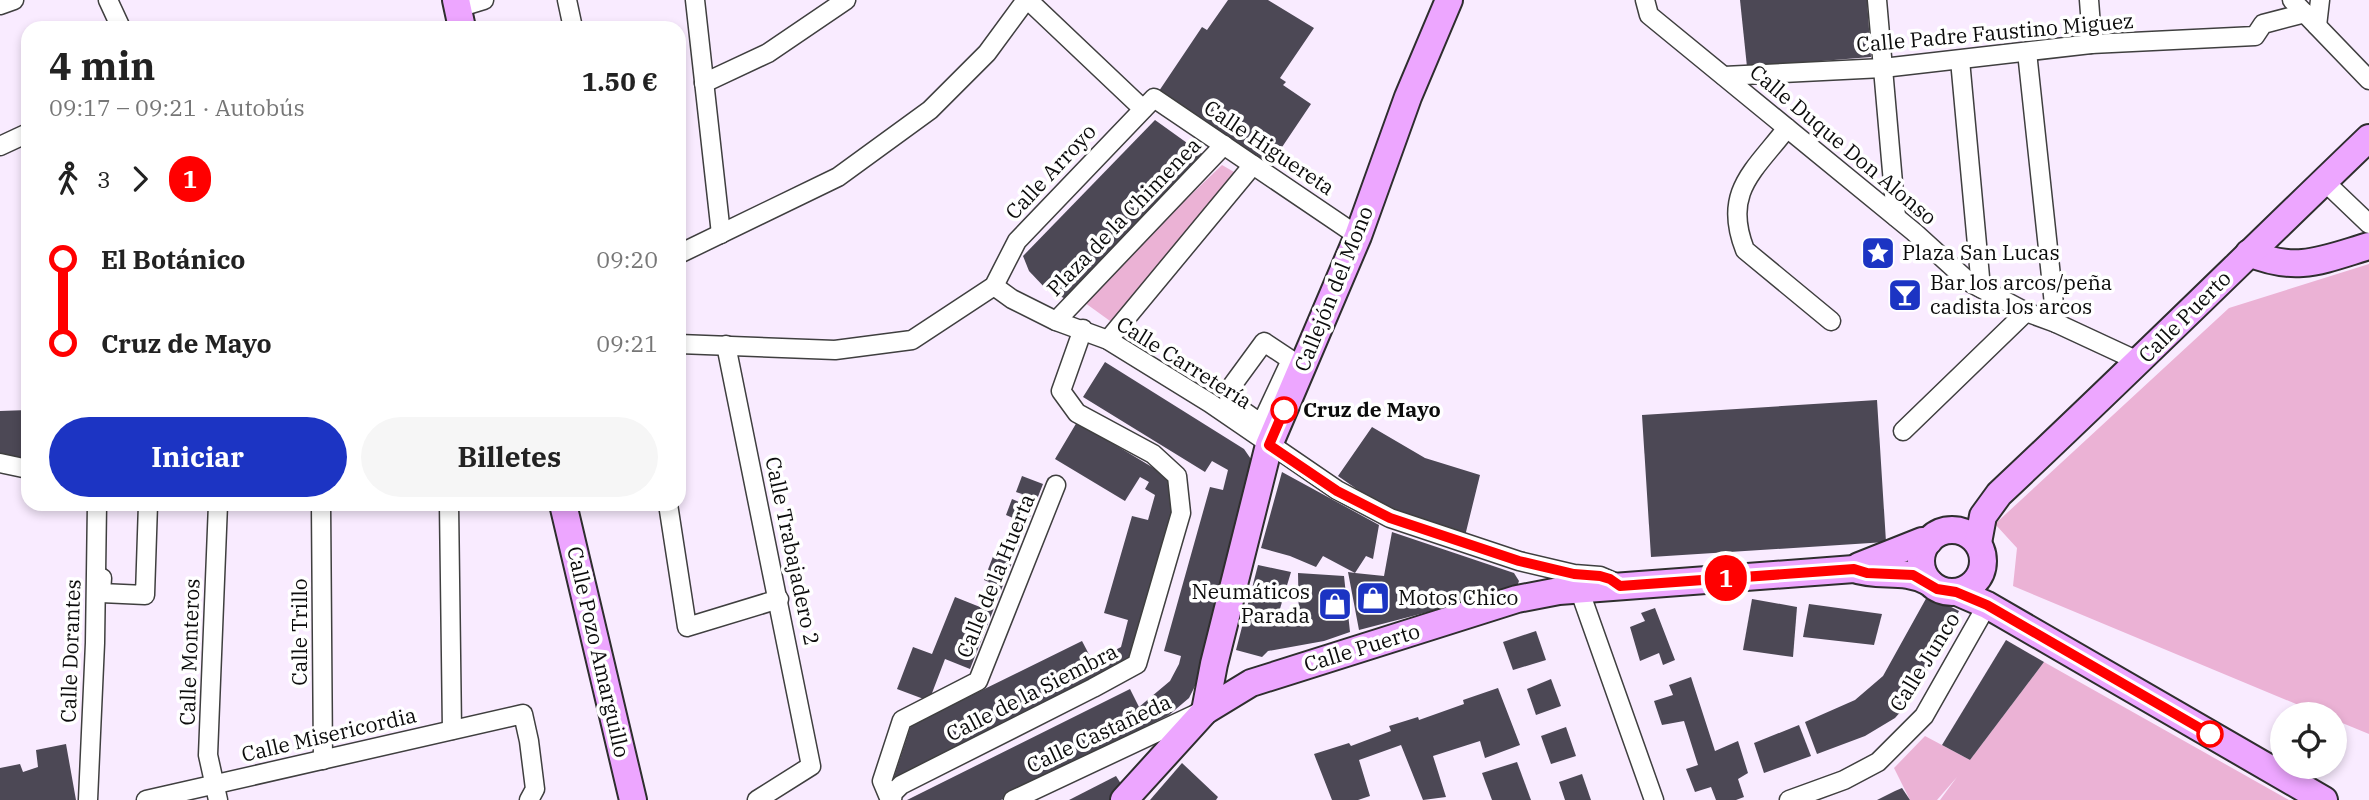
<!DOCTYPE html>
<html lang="es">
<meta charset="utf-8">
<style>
body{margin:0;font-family:"IBM Plex Serif",serif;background:#f6f6f6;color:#222;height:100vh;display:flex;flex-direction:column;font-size:26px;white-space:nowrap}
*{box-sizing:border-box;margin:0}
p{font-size:23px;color:#767676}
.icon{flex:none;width:38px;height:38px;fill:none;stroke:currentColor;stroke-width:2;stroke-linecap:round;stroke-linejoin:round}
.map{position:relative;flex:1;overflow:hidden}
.side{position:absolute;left:21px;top:21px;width:665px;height:490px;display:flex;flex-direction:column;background:#fff;border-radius:21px;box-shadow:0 4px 10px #0003}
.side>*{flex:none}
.badge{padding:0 14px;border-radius:23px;font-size:24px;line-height:46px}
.tools{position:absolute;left:2270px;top:702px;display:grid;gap:14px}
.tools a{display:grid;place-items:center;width:77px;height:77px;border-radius:50%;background:#fff;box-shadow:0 4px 10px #0003;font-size:35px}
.map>.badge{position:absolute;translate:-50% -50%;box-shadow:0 0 0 4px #fff}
.legs{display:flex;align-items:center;gap:10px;height:77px;padding:0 28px;font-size:23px}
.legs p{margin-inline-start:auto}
.headline{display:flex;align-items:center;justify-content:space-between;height:119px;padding:0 28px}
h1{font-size:38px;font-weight:700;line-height:52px}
.button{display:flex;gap:14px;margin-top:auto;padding:14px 28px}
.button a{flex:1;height:80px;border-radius:42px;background:#1c34c3;color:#fff;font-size:28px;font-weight:700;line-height:80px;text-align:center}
.button a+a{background:#f6f6f6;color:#222}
ul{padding:0 28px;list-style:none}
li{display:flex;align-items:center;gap:24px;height:84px;font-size:26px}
li i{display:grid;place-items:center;width:10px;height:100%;margin:0 9px;background:currentColor}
li i::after{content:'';width:18px;height:18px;margin:-9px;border:5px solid;border-radius:50%;background:#fff}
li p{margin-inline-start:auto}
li:first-child i{background:linear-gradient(#0000 50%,currentColor 0)}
li:last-child i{background:linear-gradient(currentColor 50%,#0000 0)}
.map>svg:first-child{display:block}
</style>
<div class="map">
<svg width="2369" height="800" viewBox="0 0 2369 800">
<rect width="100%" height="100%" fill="#f9ebff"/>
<g fill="#ebb2d5">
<polygon points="1222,165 1234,172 1117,326 1081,300"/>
<polygon points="2369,264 2369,734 2335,720 2334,714 2320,714 2013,586 2017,548 1995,524 2229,308"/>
<polygon points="2044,662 2289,800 1940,800 1957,777 1937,800 1910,800 1894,768 1925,736 1970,760"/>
</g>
<g fill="#4c4855">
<polygon points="1228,0 1268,0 1314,28 1280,78 1286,82 1283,85 1311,104 1270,165 1159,91 1202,27 1207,30"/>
<polygon points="1740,0 1867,0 1871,57 1747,67"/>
<polygon points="1155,120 1208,158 1068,300 1047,290 1029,271 1023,256"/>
<polygon points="1105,362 1244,449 1253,462 1222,592 1195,686 1189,698 1169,715 1001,800 907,800 1130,689 1139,707 1170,681 1179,664 1181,656 1164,651 1210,487 1223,490 1228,470 1212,461 1205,472 1083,397"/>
<polygon points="1877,400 1886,542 1651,557 1642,415"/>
<polygon points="28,410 28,460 0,455 0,411"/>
<polygon points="1077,422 1167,476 1173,492 1175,508 1133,656 986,734 893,780 911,725 1082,641 1093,662 1121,647 1128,620 1104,613 1132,516 1148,520 1155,495 1145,489 1149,482 1140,477 1125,501 1055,459"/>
<polygon points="1372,427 1425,458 1480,475 1465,536 1391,513 1338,476"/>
<polygon points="1282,472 1379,525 1373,559 1366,556 1355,573 1384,576 1392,532 1514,573 1519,581 1516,589 1359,630 1348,572 1355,573 1323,556 1316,567 1290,556 1261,548"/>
<polygon points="1022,476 1043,484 970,669 945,659 929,701 897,689 913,647 932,654 955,597 980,607 989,582 984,580 997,546 1003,548 1013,518 1006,515 1012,499 1019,502 1022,494 1016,492"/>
<polygon points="1258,565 1291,572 1276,622 1299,623 1298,573 1344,576 1350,632 1324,641 1268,651 1262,657 1236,650"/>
<polygon points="1928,595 1959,611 1912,699 1895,718 1865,736 1817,754 1805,722 1855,700 1883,676"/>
<polygon points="1752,599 1797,607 1793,657 1743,650"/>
<polygon points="1809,604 1882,614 1874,645 1803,637"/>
<polygon points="1655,608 1675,660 1663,665 1659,653 1640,661 1630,627 1645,621 1641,613"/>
<polygon points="1536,631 1546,660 1513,670 1503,642"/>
<polygon points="2006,640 2044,662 1970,760 1942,745"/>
<polygon points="1691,677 1715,751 1738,741 1748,773 1738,779 1744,797 1736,800 1716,800 1711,787 1695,792 1686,769 1698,765 1684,721 1662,725 1654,701 1673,695 1669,685"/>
<polygon points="1551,679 1561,706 1536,715 1527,689"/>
<polygon points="1498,688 1520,745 1485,758 1480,741 1433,756 1446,797 1423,800 1401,745 1359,760 1370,796 1358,800 1332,800 1314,754 1349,743 1351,746 1391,731 1389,726 1418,717 1419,720 1464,704 1463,700"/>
<polygon points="1799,725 1811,756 1764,773 1754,743"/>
<polygon points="1566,727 1576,756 1551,764 1541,736"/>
<polygon points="66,744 76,800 0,800 0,768 20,764 23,772 38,767 36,750"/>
<polygon points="1517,762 1531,800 1492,800 1482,773"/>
<polygon points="1182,763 1218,797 1216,800 1150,800"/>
<polygon points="1582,774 1591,800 1565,800 1559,782"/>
<polygon points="1116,776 1123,787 1110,800 1069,800"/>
<polygon points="1902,788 1910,800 1877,800 1895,791"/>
</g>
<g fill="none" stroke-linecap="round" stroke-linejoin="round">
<g stroke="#3f3f3f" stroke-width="21">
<g id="street">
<polyline points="108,0 121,28"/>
<polyline points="567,0 573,28"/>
<polyline points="695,0 721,234"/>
<polyline points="1028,0 1143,109"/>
<polyline points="1645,0 1649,15 1914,232 1969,282 2026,312 2056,323 2140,362"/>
<polyline points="1877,0 1896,217"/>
<polyline points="2089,0 2092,39 2091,44"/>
<polyline points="2292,0 2369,80"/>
<polyline points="0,5 14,0"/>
<polyline points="458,8 484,0"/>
<polyline points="2317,26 2320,0"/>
<polyline points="2027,52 2056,323"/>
<polyline points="1960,60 1981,288"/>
<polyline points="1724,76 1883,68 2091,44 2255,36 2263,24 2305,13"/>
<polyline points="704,83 768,53 846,0"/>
<path d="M 1787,128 C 1754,171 1722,192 1745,250 L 1831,321"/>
<polyline points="0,146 28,133"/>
<polyline points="2324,181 2369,224"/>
<polyline points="679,254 838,177 930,110 987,53 1026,0"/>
<polyline points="994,286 1012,299 1056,321 1108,340 1210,403 1337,490 1390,518 1519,561 1574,574 1600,576 1614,582"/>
<polyline points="1056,321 1224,145"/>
<polyline points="1108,340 1253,165"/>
<polygon points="1264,342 1291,360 1263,420 1256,420 1229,401 1231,387"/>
<polyline points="679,344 835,350 912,340 994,286 1017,241 1154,98 1358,236"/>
<polyline points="726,345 811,766 757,800"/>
<polyline points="1903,431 2026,312"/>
<polyline points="0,463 28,469"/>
<polyline points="218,504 208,755 218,800"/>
<polyline points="321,504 323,760"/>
<polyline points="449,504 452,730"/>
<polyline points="668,504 687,627 779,599"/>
<polyline points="102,578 101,593 145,595 148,504"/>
<polyline points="1579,589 1654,800"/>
<polyline points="88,800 95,643 97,504"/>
<polyline points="146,800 523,714 529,741 535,789 529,800"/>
<polyline points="890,800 882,781 902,720 978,681 1056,485"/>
<polyline points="892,800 893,793 901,785 1093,688 1137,664 1181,513 1177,476 1153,454 1077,413 1061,391 1083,329"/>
<polyline points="1013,800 1198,713"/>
<polyline points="1789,800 1844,780 1878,762 1924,716 1987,605"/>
</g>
</g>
<g stroke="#2e2e2e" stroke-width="30">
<g id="secondary">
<polyline points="456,0 462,28"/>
<path d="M 2249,253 C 2297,273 2322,260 2369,246"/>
<polyline points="563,504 633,800"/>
<circle cx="1952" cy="561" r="31"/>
<path d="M 1978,543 L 1983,516 L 1999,494 C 2124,377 2245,257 2369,138"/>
<polyline points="1859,566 1922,541 1929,541"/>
<polyline points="1957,592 1987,605 2324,800"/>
<polyline points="1205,711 1214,664 1269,445 1358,236 1408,97 1449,0"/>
<path d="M 1124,800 L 1205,711 L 1251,683 L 1517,599 L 1559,591 L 1854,569 C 1880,578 1903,568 1929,582"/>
</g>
</g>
<use href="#street" stroke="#fff" stroke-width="18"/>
<use href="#secondary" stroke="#eda6ff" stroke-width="26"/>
</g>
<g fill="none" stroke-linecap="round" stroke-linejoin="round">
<g stroke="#fff" stroke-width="16">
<polyline id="line-1" points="1284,410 1269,445 1337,491 1390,518 1519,561 1574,574 1600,576 1610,579 1620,586 1854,569 1867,573 1913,575 1937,589 1956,592 1987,605 2210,734"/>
</g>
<use href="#line-1" stroke="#f00" stroke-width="10"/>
</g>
<defs>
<g id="sight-square" transform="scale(1.75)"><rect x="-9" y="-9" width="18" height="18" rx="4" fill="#1c34c3" stroke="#fff"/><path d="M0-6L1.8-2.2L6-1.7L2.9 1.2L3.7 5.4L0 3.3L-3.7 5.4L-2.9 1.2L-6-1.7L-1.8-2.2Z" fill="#fff"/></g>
<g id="bar-square" transform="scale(1.75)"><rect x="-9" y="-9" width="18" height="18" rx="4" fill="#1c34c3" stroke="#fff"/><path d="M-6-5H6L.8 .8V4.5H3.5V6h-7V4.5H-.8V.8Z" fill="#fff"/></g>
<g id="shop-square" transform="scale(1.75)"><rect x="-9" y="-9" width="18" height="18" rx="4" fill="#1c34c3" stroke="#fff"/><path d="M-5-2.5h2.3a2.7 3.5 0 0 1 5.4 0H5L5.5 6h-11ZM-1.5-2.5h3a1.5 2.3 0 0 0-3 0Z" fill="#fff"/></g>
</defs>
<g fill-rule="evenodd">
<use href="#sight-square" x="1878" y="253"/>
<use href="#bar-square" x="1905" y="295"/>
<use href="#shop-square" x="1373" y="598"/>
<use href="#shop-square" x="1335" y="604"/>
</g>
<g fill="#fff" stroke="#f00" stroke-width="3.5">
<circle cx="1284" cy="410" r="12"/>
<circle cx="2210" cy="734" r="12"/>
</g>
<g text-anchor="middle" stroke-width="7" stroke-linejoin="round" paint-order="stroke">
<g font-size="21" fill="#0c0c0c" stroke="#fff">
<text transform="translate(1995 33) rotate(-5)" y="7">Calle Padre Faustino Miguez</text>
<text transform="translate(1843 145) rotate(40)" y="7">Calle Duque Don Alonso</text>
<text transform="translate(1269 148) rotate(34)" y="7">Calle Higuereta</text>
<text transform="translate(1051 172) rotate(-47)" y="7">Calle Arroyo</text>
<text transform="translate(1124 217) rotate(-46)" y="7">Plaza de la Chimenea</text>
<text transform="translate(1334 289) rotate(-68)" y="7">Callejón del Mono</text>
<text transform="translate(2185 317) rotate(-45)" y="7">Calle Puerto</text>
<text transform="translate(1184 363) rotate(32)" y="7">Calle Carretería</text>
<text transform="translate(792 551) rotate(78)" y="7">Calle Trabajadero 2</text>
<text transform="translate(996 576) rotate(-68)" y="7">Calle de la Huerta</text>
<text transform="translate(300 632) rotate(-90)" y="7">Calle Trillo</text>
<text transform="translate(1362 648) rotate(-17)" y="7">Calle Puerto</text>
<text transform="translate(71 651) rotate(-88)" y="7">Calle Dorantes</text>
<text transform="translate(190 652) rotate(-88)" y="7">Calle Monteros</text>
<text transform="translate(598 652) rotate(77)" y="7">Calle Pozo Amarguillo</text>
<text transform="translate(1925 662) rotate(-58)" y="7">Calle Junco</text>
<text transform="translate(1032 693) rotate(-27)" y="7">Calle de la Siembra</text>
<text transform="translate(1099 734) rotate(-25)" y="7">Calle Castañeda</text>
<text transform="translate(329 735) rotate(-13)" y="7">Calle Misericordia</text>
</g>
<g font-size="21" fill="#0c0c0c" stroke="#fff" text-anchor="start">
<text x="1902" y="260">Plaza San Lucas</text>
<text x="1930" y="290">Bar los arcos/peña<tspan x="1930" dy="24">cadista los arcos</tspan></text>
<text x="1310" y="599" text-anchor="end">Neumáticos<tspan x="1310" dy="24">Parada</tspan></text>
<text x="1398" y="605">Motos Chico</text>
</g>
<g font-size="21" font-weight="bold" fill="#0c0c0c" stroke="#fff" text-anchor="start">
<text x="1303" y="417">Cruz de Mayo</text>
</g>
</g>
</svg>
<div class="tools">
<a><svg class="icon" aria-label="locate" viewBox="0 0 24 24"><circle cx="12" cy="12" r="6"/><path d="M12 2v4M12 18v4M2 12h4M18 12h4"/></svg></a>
</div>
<b class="badge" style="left:1726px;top:578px;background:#f00;color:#fff">1</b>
<section class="side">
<div class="headline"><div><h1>4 min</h1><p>09:17 – 09:21 · Autobús</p></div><b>1.50 €</b></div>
<div class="legs"><svg class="icon" aria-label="walk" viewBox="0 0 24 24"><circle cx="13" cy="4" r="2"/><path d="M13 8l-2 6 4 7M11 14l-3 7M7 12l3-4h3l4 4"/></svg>3<svg class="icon" aria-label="forward" viewBox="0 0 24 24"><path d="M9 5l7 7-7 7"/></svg><b class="badge" style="background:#f00;color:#fff">1</b></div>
<ul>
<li><i style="color:#f00"></i><b>El Botánico</b><p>09:20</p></li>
<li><i style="color:#f00"></i><b>Cruz de Mayo</b><p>09:21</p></li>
</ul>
<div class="button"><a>Iniciar</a><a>Billetes</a></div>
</section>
</div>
